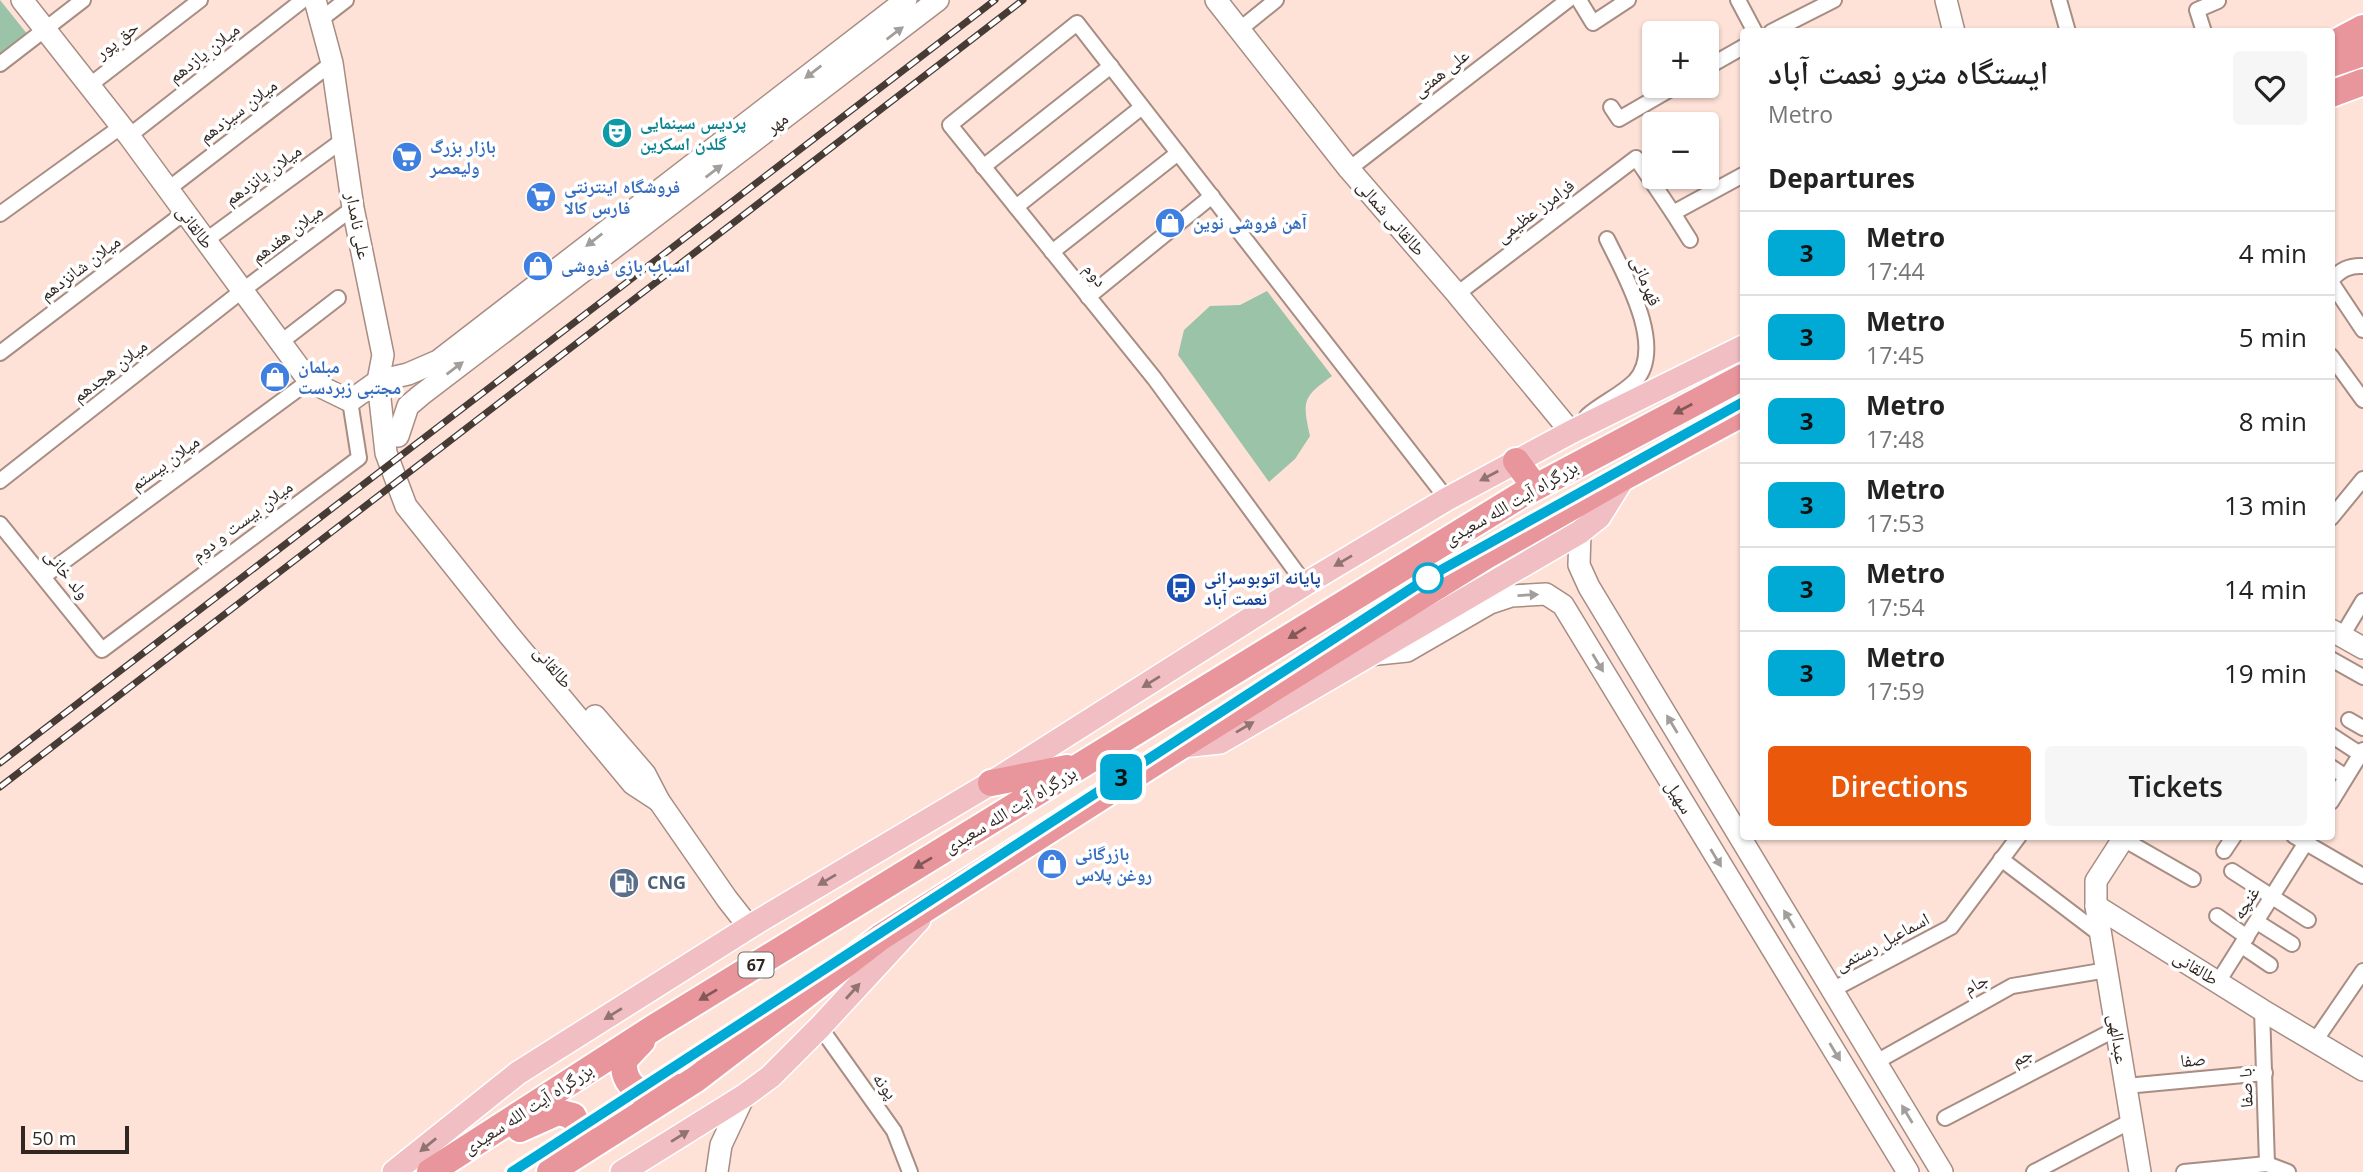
<!DOCTYPE html>
<meta charset="utf-8">
<style>
body{margin:0;font-family:"Open Sans","Noto Naskh Arabic",sans-serif;background:#f6f6f6;color:#222;height:100vh;display:flex;flex-direction:column;font-size:26px;white-space:nowrap}
*{box-sizing:border-box;margin:0}
p{font-size:23px;color:#767676}
.icon{flex:none;width:38px;height:38px;fill:none;stroke:currentColor;stroke-width:2;stroke-linecap:round;stroke-linejoin:round}
.map{position:relative;flex:1;overflow:hidden}
.drawer{position:absolute;left:1740px;top:28px;width:595px;height:812px;display:flex;flex-direction:column;background:#fff;border-radius:7px;box-shadow:0 2px 5px #0004}
.drawer>*{flex:none}
.badge{padding:0 14px;border-radius:10px;font-size:24px;line-height:46px}
.fabs{position:absolute;left:1642px;top:21px;display:grid;gap:14px}
.fabs a{display:grid;place-items:center;width:77px;height:77px;border-radius:7px;background:#fff;box-shadow:0 2px 5px #0004;font-size:35px}
.scale{position:absolute;left:21px;bottom:18px;width:108px;box-sizing:border-box;padding-left:7px;border:4px solid #312722;border-top:0;font-size:19px;line-height:24px;white-space:nowrap;color:#312722;-webkit-text-stroke:5px #fff;paint-order:stroke}
.map>.badge{position:absolute;translate:-50% -50%;box-shadow:0 0 0 4px #fff}
h2{padding:0 28px;font-size:26px;line-height:63px}
.round{display:grid;place-items:center;flex:none;width:74px;height:74px;border-radius:7px;background:#f6f6f6}
.summary{display:flex;align-items:center;justify-content:space-between;height:119px;padding:0 28px}
h1{font-size:33px;font-weight:600;line-height:52px}
.primary-button{display:flex;gap:14px;margin-top:auto;padding:14px 28px}
.primary-button a{flex:1;height:80px;border-radius:7px;background:#ea580c;color:#fff;font-size:28px;font-weight:600;line-height:80px;text-align:center}
.primary-button a+a{background:#f6f6f6;color:#222}
ul{padding:0;list-style:none}
li{display:flex;align-items:center;gap:21px;height:84px;padding:0 28px;border-top:2px solid #e0e0e0}
li div{flex:1}
li b{display:block;font-size:26px}
li em{font-style:normal}
li .badge{min-width:77px;font-weight:700;text-align:center}
.map>svg:first-child{display:block}
</style>
<div class="map">
<svg width="2363" height="1172" viewBox="0 0 2363 1172">
<rect width="100%" height="100%" fill="#fee2d7"/>
<g fill="#9ac3a8">
<polygon points="0,0 28,35 0,56"/>
<path d="M 1267,291 L 1332,376 C 1303,397 1302,400 1310,436 L 1295,459 L 1269,482 L 1178,355 L 1184,330 L 1210,306 L 1240,305 Z"/>
</g>
<g fill="none" stroke-linecap="round" stroke-linejoin="round">
<g stroke="#a78d83" stroke-width="18">
<g id="street">
<polyline points="1579,0 1593,23 1628,0"/>
<polyline points="1738,0 1755,32"/>
<polyline points="2059,0 2068,32"/>
<polyline points="320,20 346,0"/>
<polyline points="1239,30 1276,0"/>
<polyline points="1771,32 1834,0"/>
<polyline points="2204,32 2197,10 2218,1"/>
<polyline points="0,64 83,0"/>
<polyline points="1706,68 1743,47"/>
<polyline points="90,85 200,0"/>
<polyline points="1611,107 1619,119 1676,86"/>
<polyline points="129,136 303,0"/>
<polyline points="983,167 1111,66"/>
<polyline points="1349,169 1568,0"/>
<polyline points="167,190 332,63"/>
<polyline points="1016,207 1142,107"/>
<polyline points="0,214 122,126"/>
<polyline points="1690,240 1673,213 1743,175"/>
<polyline points="205,241 343,140"/>
<polyline points="1052,252 1178,153"/>
<path d="M 2331,280 C 2341,270 2349,265 2363,266"/>
<polyline points="2331,282 2363,330"/>
<polyline points="1457,294 1636,158 1673,213"/>
<polyline points="1088,297 1212,196"/>
<polyline points="281,342 338,298"/>
<polyline points="0,353 184,213"/>
<polyline points="2331,356 2363,400"/>
<path d="M 1587,416 C 1602,403 1621,395 1635,381 C 1667,347 1623,272 1607,239"/>
<polyline points="0,481 243,290 353,208"/>
<polyline points="2331,518 2363,479"/>
<polyline points="0,524 102,650 359,458 350,401"/>
<polyline points="44,576 309,381"/>
<polyline points="1305,584 1154,378 950,125 1077,23 1447,499"/>
<polyline points="2342,636 2363,601"/>
<polyline points="2331,659 2363,677"/>
<polyline points="2349,720 2363,728"/>
<polyline points="2331,735 2360,754"/>
<polyline points="2331,767 2346,777"/>
<polyline points="2331,802 2363,750"/>
<polyline points="2294,836 2363,876"/>
<polyline points="2123,839 2193,879"/>
<polyline points="2224,851 2234,836"/>
<polyline points="2001,859 2101,935"/>
<polyline points="2232,871 2308,920"/>
<polyline points="2217,916 2247,937"/>
<polyline points="2257,922 2292,944"/>
<polyline points="2242,946 2270,965"/>
<polyline points="2218,982 2310,836"/>
<polyline points="1832,990 1951,927 2019,836"/>
<polyline points="2262,1010 2267,1164"/>
<polyline points="820,1027 894,1131 910,1172"/>
<polyline points="2315,1041 2363,971"/>
<polyline points="1876,1062 2012,986 2107,970"/>
<polyline points="2126,1086 2265,1073"/>
<polyline points="1945,1118 2116,1029"/>
<polyline points="2034,1172 2131,1121"/>
<polyline points="2184,1172 2267,1164 2288,1172"/>
</g>
</g>
<g stroke="#a78d83" stroke-width="24">
<g id="secondary">
<polyline points="22,0 129,136 309,381 350,401 378,381 408,374 438,361 906,0"/>
<polyline points="315,0 332,63 353,208 383,355 378,381 386,453 406,506 509,635 633,784 659,801"/>
<polyline points="1216,0 1349,169 1457,294 1571,432"/>
<polyline points="1946,0 1954,32"/>
<polyline points="398,436 408,406 421,395 938,0"/>
<polyline points="1580,532 1579,565 1589,587 1942,1172"/>
<polyline points="2331,630 2363,648"/>
<polyline points="1368,655 1407,651 1490,603 1511,596 1546,594 1563,605 1908,1172"/>
<polyline points="595,716 645,774 659,801 727,899 749,927"/>
<polyline points="2125,836 2096,881 2096,906 2140,1172"/>
<polyline points="2096,906 2262,1010 2363,1070"/>
<polyline points="717,1172 721,1145 744,1096"/>
</g>
</g>
<g stroke="#fff" stroke-width="26">
<g id="primary">
<polyline points="1182,746 1220,742 1580,532 1599,517 1624,477"/>
<polyline points="394,1172 518,1073 754,924 991,783 1305,584 1447,499 1571,432 1743,347"/>
<polyline points="622,1172 744,1096 770,1077 820,1027 919,920"/>
</g>
</g>
<g stroke="#fff" stroke-width="30">
<g id="highway">
<polyline points="2331,45 2363,28"/>
<polyline points="2331,64 2363,53"/>
<polyline points="2331,94 2363,82"/>
<polyline points="1516,461 1535,487"/>
<polyline points="991,783 1067,768"/>
<path d="M 642,1041 L 624,1060 C 623,1078 629,1085 644,1095 L 674,1086"/>
<polyline points="520,1129 558,1112 573,1116 582,1134 578,1147 564,1157"/>
<polyline points="430,1172 655,1027 1521,495 1743,377"/>
<polyline points="550,1172 696,1079 881,937 1181,746 1486,556 1624,477 1743,413"/>
</g>
</g>
<use href="#street" stroke="#fff" stroke-width="14"/>
<use href="#secondary" stroke="#fff" stroke-width="21"/>
<use href="#primary" stroke="#f1bfc3" stroke-width="23"/>
<use href="#highway" stroke="#e8959b" stroke-width="26"/>
<g stroke="#473b36" stroke-width="7">
<g id="rail">
<polyline points="0,763 995,0"/>
<polyline points="0,787 1023,0"/>
</g>
</g>
<use href="#rail" stroke="#fff" stroke-width="4.5" stroke-dasharray="13" stroke-linecap="butt"/>
</g>
<defs><path id="oneway-solid" d="M-6-.8H1V-3.2L6.5 0L1 3.2V.8H-6Z" transform="scale(1.75)"/></defs>
<g fill="#a29e9c">
<use href="#oneway-solid" transform="translate(895 33) rotate(-37)"/>
<use href="#oneway-solid" transform="translate(813 72) rotate(142)"/>
<use href="#oneway-solid" transform="translate(714 171) rotate(-37)"/>
<use href="#oneway-solid" transform="translate(594 240) rotate(142)"/>
<use href="#oneway-solid" transform="translate(455 368) rotate(-37)"/>
<use href="#oneway-solid" transform="translate(1528 595) rotate(-3)"/>
<use href="#oneway-solid" transform="translate(1598 663) rotate(59)"/>
<use href="#oneway-solid" transform="translate(1672 724) rotate(-121)"/>
<use href="#oneway-solid" transform="translate(1716 858) rotate(59)"/>
<use href="#oneway-solid" transform="translate(1789 919) rotate(-121)"/>
<use href="#oneway-solid" transform="translate(1835 1052) rotate(59)"/>
<use href="#oneway-solid" transform="translate(1907 1114) rotate(-121)"/>
</g>
<g fill="#835858">
<use href="#oneway-solid" transform="translate(1683 409) rotate(152)"/>
<use href="#oneway-solid" transform="translate(1297 633) rotate(148)"/>
<use href="#oneway-solid" transform="translate(923 863) rotate(149)"/>
<use href="#oneway-solid" transform="translate(708 995) rotate(149)"/>
</g>
<g fill="#917372">
<use href="#oneway-solid" transform="translate(1489 476) rotate(152)"/>
<use href="#oneway-solid" transform="translate(1343 561) rotate(149)"/>
<use href="#oneway-solid" transform="translate(1151 682) rotate(148)"/>
<use href="#oneway-solid" transform="translate(1245 727) rotate(-31)"/>
<use href="#oneway-solid" transform="translate(827 880) rotate(149)"/>
<use href="#oneway-solid" transform="translate(853 991) rotate(-48)"/>
<use href="#oneway-solid" transform="translate(613 1014) rotate(148)"/>
<use href="#oneway-solid" transform="translate(680 1136) rotate(-32)"/>
<use href="#oneway-solid" transform="translate(428 1145) rotate(141)"/>
</g>
<g fill="none" stroke-linecap="round" stroke-linejoin="round">
<g stroke="#fff" stroke-width="16">
<polyline id="line" points="512,1172 1432,575 1743,402"/>
</g>
<use href="#line" stroke="#00aad4" stroke-width="10"/>
</g>
<defs>
<g id="theatre-disc" transform="scale(1.575)"><circle r="9.5" fill="#0f9aa8" stroke="#fff"/><path d="M-5-5.5Q0-4 5-5.5V0Q5 5 0 6Q-5 5-5 0ZM-3.3-2.5H-1v1.5H-3.3ZM1-2.5H3.3v1.5H1ZM-2.8 1Q0 5.5 2.8 1Z" fill="#fff"/></g>
<g id="supermarket-disc" transform="scale(1.575)"><circle r="9.5" fill="#3f7fe0" stroke="#fff"/><path d="M-6-5.5h2.5l.6 2H6L4.5 2H-2.5L-4.4-4H-6ZM-1.5 3.2a1.3 1.3 0 1 0 .1 0ZM3 3.2a1.3 1.3 0 1 0 .1 0Z" fill="#fff"/></g>
<g id="shop-disc" transform="scale(1.575)"><circle r="9.5" fill="#3f7fe0" stroke="#fff"/><path d="M-5-2.5h2.3a2.7 3.5 0 0 1 5.4 0H5L5.5 6h-11ZM-1.5-2.5h3a1.5 2.3 0 0 0-3 0Z" fill="#fff"/></g>
<g id="bus-disc" transform="scale(1.575)"><circle r="9.5" fill="#1a4fb4" stroke="#fff"/><path d="M-5-6H5V4H4V6H2V4H-2V6H-4V4H-5ZM-3.5-4V0h7V-4ZM-3.5 1.2v1.5H-2V1.2ZM2 1.2v1.5H3.5V1.2Z" fill="#fff"/></g>
<g id="fuel-disc" transform="scale(1.575)"><circle r="9.5" fill="#5c6f8a" stroke="#fff"/><path d="M-5.5-6h7V0h2V4h1.3V-2.5L3-4.5l.8-.8L6-3V5H2.5V1h-1V6h-7ZM-4.2-4.7v3.2H.2V-4.7Z" fill="#fff"/></g>
</defs>
<g fill-rule="evenodd">
<use href="#theatre-disc" x="617" y="133"/>
<use href="#supermarket-disc" x="407" y="157"/>
<use href="#supermarket-disc" x="541" y="197"/>
<use href="#shop-disc" x="1170" y="223"/>
<use href="#shop-disc" x="538" y="266"/>
<use href="#shop-disc" x="275" y="377"/>
<use href="#bus-disc" x="1181" y="588"/>
<use href="#shop-disc" x="1052" y="864"/>
<use href="#fuel-disc" x="624" y="883"/>
</g>
<circle fill="#fff" stroke="#00aad4" stroke-width="3.5" cx="1428" cy="578" r="14"/>
<g text-anchor="middle" stroke-width="7" stroke-linejoin="round" paint-order="stroke">
<rect fill="#fff" stroke="#6f6864" stroke-width="2" x="738.5" y="952.5" width="35" height="25" rx="5"/>
<g font-size="16" font-weight="bold" fill="#312722">
<text x="756" y="971">67</text>
</g>
<g font-size="18" fill="#312722" stroke="#fff">
<text transform="translate(117 40) rotate(-38)" y="6">حق پور</text>
<text transform="translate(204 53) rotate(-38)" y="6">میلان یازدهم</text>
<text transform="translate(1441 73) rotate(-38)" y="6">علی همتی</text>
<text transform="translate(238 111) rotate(-37)" y="6">میلان سیزدهم</text>
<text transform="translate(777 123) rotate(-37)" y="6">مهر</text>
<text transform="translate(263 175) rotate(-36)" y="6">میلان پانزدهم</text>
<text transform="translate(1535 211) rotate(-37)" y="6">فرامرز عظیمی</text>
<text transform="translate(1391 218) rotate(49)" y="6">طالقانی شمالی</text>
<text transform="translate(358 226) rotate(79)" y="6">علی نامدار</text>
<text transform="translate(195 227) rotate(53)" y="6">طالقانی</text>
<text transform="translate(287 234) rotate(-37)" y="6">میلان هفدهم</text>
<text transform="translate(80 268) rotate(-37)" y="6">میلان شانزدهم</text>
<text transform="translate(1095 275) rotate(51)" y="6">دوم</text>
<text transform="translate(1646 281) rotate(68)" y="6">قهرمانی</text>
<text transform="translate(110 371) rotate(-38)" y="6">میلان هجدهم</text>
<text transform="translate(165 463) rotate(-36)" y="6">میلان بیستم</text>
<text transform="translate(1511 503) rotate(-30)" y="6">بزرگراه آیت الله سعیدی</text>
<text transform="translate(242 521) rotate(-37)" y="6">میلان بیست و دوم</text>
<text transform="translate(67 574) rotate(51)" y="6">ولد خانی</text>
<text transform="translate(553 667) rotate(50)" y="6">طالقانی</text>
<text transform="translate(1679 797) rotate(59)" y="6">سهیل</text>
<text transform="translate(1010 810) rotate(-31)" y="6">بزرگراه آیت الله سعیدی</text>
<text transform="translate(2246 903) rotate(-58)" y="6">غنچه</text>
<text transform="translate(1882 942) rotate(-28)" y="6">اسماعیل رستمی</text>
<text transform="translate(2196 968) rotate(32)" y="6">طالقانی</text>
<text transform="translate(1976 984) rotate(-29)" y="6">جام</text>
<text transform="translate(2118 1039) rotate(81)" y="6">عبدالهی</text>
<text transform="translate(2022 1057) rotate(-27)" y="6">جم</text>
<text transform="translate(2193 1060) rotate(-5)" y="6">صفا</text>
<text transform="translate(885 1086) rotate(54)" y="6">پونه</text>
<text transform="translate(2246 1088) rotate(-92)" y="6">با صفا</text>
<text transform="translate(528 1109) rotate(-33)" y="6">بزرگراه آیت الله سعیدی</text>
</g>
<g font-size="18" font-weight="bold" fill="#0d838f" stroke="#fff" text-anchor="start">
<text x="640" y="129">پردیس سینمایی<tspan x="640" dy="21">گلدن اسکرین</tspan></text>
</g>
<g font-size="18" font-weight="bold" fill="#366cbe" stroke="#fff" text-anchor="start">
<text x="430" y="153">بازار بزرگ<tspan x="430" dy="21">ولیعصر</tspan></text>
<text x="564" y="193">فروشگاه اینترنتی<tspan x="564" dy="21">فارس کالا</tspan></text>
<text x="1193" y="229">آهن فروشی نوین</text>
<text x="561" y="272">اسباب بازی فروشی</text>
<text x="298" y="373">مبلمان<tspan x="298" dy="21">مجتبی زبردست</tspan></text>
<text x="1075" y="860">بازرگانی<tspan x="1075" dy="21">روغن پلاس</tspan></text>
</g>
<g font-size="18" font-weight="bold" fill="#164399" stroke="#fff" text-anchor="start">
<text x="1204" y="584">پایانه اتوبوسرانی<tspan x="1204" dy="21">نعمت آباد</tspan></text>
</g>
<g font-size="18" font-weight="bold" fill="#4e5e75" stroke="#fff" text-anchor="start">
<text x="647" y="889">CNG</text>
</g>
</g>
</svg>
<div class="fabs">
<a>+</a>
<a>−</a>
</div>
<div class="scale">50 m</div>
<b class="badge" style="left:1121px;top:777px;background:#00aad4;color:#111">3</b>
<section class="drawer">
<div class="summary"><div><h1>ایستگاه مترو نعمت آباد</h1><p>Metro</p></div><a class="round"><svg class="icon" aria-label="heart" viewBox="0 0 24 24"><path d="M12 20l-8-8c-3-5 5-10 8-4 3-6 11-1 8 4z"/></svg></a></div>
<h2>Departures</h2>
<ul>
<li><span class="badge" style="background:#00aad4;color:#111">3</span><div><b>Metro</b><p>17:44</p></div><em>4 min</em></li>
<li><span class="badge" style="background:#00aad4;color:#111">3</span><div><b>Metro</b><p>17:45</p></div><em>5 min</em></li>
<li><span class="badge" style="background:#00aad4;color:#111">3</span><div><b>Metro</b><p>17:48</p></div><em>8 min</em></li>
<li><span class="badge" style="background:#00aad4;color:#111">3</span><div><b>Metro</b><p>17:53</p></div><em>13 min</em></li>
<li><span class="badge" style="background:#00aad4;color:#111">3</span><div><b>Metro</b><p>17:54</p></div><em>14 min</em></li>
<li><span class="badge" style="background:#00aad4;color:#111">3</span><div><b>Metro</b><p>17:59</p></div><em>19 min</em></li>
</ul>
<div class="primary-button"><a>Directions</a><a>Tickets</a></div>
</section>
</div>
